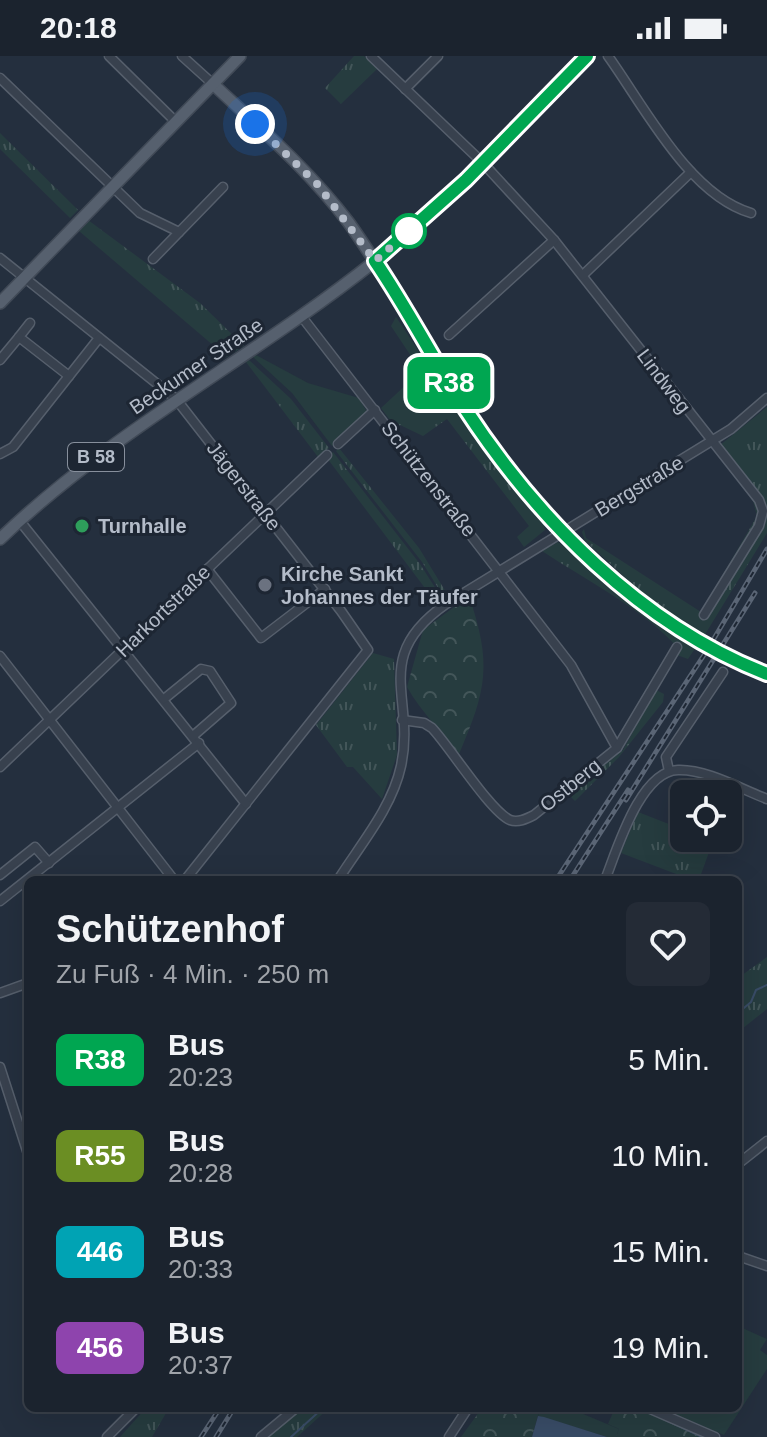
<!DOCTYPE html>
<html lang="de">
<meta charset="utf-8">
<style>
body{margin:0;font-family:Arial,sans-serif;background:#242b36;color:#f1f3f6;height:100vh;display:flex;flex-direction:column;font-size:30px;white-space:nowrap}
*{box-sizing:border-box;margin:0}
p{font-size:26px;color:#a0a4aa}
.icon{flex:none;width:44px;height:44px;fill:none;stroke:currentColor;stroke-width:2;stroke-linecap:round;stroke-linejoin:round}
.map{position:relative;flex:1;overflow:hidden}
.drawer{position:absolute;left:24px;top:820px;width:718px;height:536px;display:flex;flex-direction:column;background:#1b232e;border-radius:12px;box-shadow:0 8px 32px #0002,0 0 0 2px #39404a}
.drawer>*{flex:none}
.badge{padding:0 16px;border-radius:12px;font-size:28px;line-height:52px}
.controls{position:absolute;left:670px;top:724px;display:grid;gap:16px}
.controls a{display:grid;place-items:center;width:72px;height:72px;border-radius:12px;background:#1b232e;box-shadow:0 8px 32px #0002,0 0 0 2px #39404a;font-size:40px}
.you{position:absolute;width:40px;height:40px;margin:-20px;border:6px solid #fff;border-radius:50%;background:#1a73e8;box-shadow:0 0 0 12px #1a73e833}
.map>.badge{position:absolute;translate:-50% -50%;box-shadow:0 0 0 4px #fff}
.round{display:grid;place-items:center;flex:none;width:84px;height:84px;border-radius:12px;background:#242b36}
.head{display:flex;align-items:center;justify-content:space-between;height:136px;padding:0 32px}
h1{font-size:38px;font-weight:700;line-height:60px}
ul{padding:0;list-style:none}
li{display:flex;align-items:center;gap:24px;height:96px;padding:0 32px}
li div{flex:1}
li b{display:block;font-size:30px}
li em{font-style:normal}
li .badge{min-width:88px;font-weight:700;text-align:center}
.status{display:flex;justify-content:space-between;align-items:center;height:56px;padding:0 40px;background:#1b232e;direction:ltr}
.status svg{height:22px;fill:currentColor}
.map>svg:first-child{display:block}
</style>
<div class="status"><b>20:18</b><svg viewBox="0 0 49 12"><path d="M0 12V9h3v3zM5 12V6h3v6zM10 12V3h3v9zM15 12V0h3v12zM26 1h20v11H26zM47 4h2v5h-2z"/></svg></div>
<div class="map">
<svg width="767" height="1381" viewBox="0 0 767 1381">
<defs>
<pattern id="grass-tufts" width="24" height="20" patternUnits="userSpaceOnUse" patternTransform="scale(2)"><rect width="24" height="20" fill="#263c3f"/><path d="M3 7l-1-3M5 7V3M7 7l1-3M15 17l-1-3M17 17v-4M19 17l1-3" fill="none" stroke="#435659"/></pattern>
<pattern id="forest-crowns" width="20" height="18" patternUnits="userSpaceOnUse" patternTransform="scale(2)"><rect width="20" height="18" fill="#263c3f"/><path d="M2 6a3 3 0 1 1 6 0M12 15a3 3 0 1 1 6 0" fill="none" stroke="#435659"/></pattern>
</defs>
<rect width="100%" height="100%" fill="#242f3e"/>
<g fill="url(#grass-tufts)">
<polygon points="354,0 364,0 377,13 341,48 325,32"/>
<polygon points="0,77 78,154 70,162 0,93"/>
<polygon points="88,164 200,247 244,290 227,301 79,175"/>
<polygon points="396,261 484,393 544,468 545,474 524,491 517,481 529,470 447,363 423,380 400,369 396,372 381,352 421,315 391,270"/>
<polygon points="249,304 291,343 329,392 318,401 246,306"/>
<polygon points="767,351 767,477 704,580 647,541 585,485 582,476 584,473 586,482 701,556 757,460 753,445 714,394"/>
<polygon points="339,392 419,492 449,541 445,543 422,506 336,395"/>
<polygon points="333,396 420,508 443,544 437,548 327,402"/>
<path d="M 558,486 L 696,591 L 688,603 L 677,599 L 680,594 C 644,553 587,525 542,495 Z"/>
<polygon points="373,597 394,603 397,699 382,743 353,711 347,711 316,669"/>
<polygon points="656,634 664,638 663,646 619,701 575,745 568,738 623,694"/>
<polygon points="638,756 684,774 684,782 713,785 700,821 694,819 692,824 621,797"/>
<polygon points="767,901 767,953 738,976 738,922"/>
<polygon points="146,1352 169,1352 152,1381 120,1381"/>
<polygon points="300,1352 329,1352 297,1381 266,1381"/>
</g>
<g fill="url(#forest-crowns)">
<path d="M 469,540 C 492,608 487,633 459,698 C 441,675 422,657 407,631 L 423,574 Z"/>
<polygon points="482,1352 540,1352 532,1381 461,1381"/>
<polygon points="615,1352 642,1352 708,1381 616,1381 619,1373 608,1368"/>
</g>
<g fill="#263c3f">
<polygon points="256,299 308,327 359,342 367,356 332,390 292,337 253,301"/>
<polygon points="738,1270 767,1283 760,1294 767,1299 767,1313 724,1379 661,1352 738,1352"/>
<polygon points="540,1352 567,1357 566,1352 569,1352 619,1373 616,1381 607,1381 538,1360"/>
</g>
<polygon fill="#394c67" points="538,1360 544,1361 607,1381 532,1381"/>
<g fill="none" stroke-linecap="round" stroke-linejoin="round">
<g stroke="#394c67" stroke-width="2">
<polyline points="738,957 751,946 756,934 767,929"/>
<polyline points="659,1361 702,1381"/>
<polyline points="291,1381 323,1352"/>
</g>
<g stroke="#565f6c" stroke-width="11">
<g id="minor">
<polyline points="109,0 176,66"/>
<polyline points="182,0 213,28"/>
<polyline points="371,0 483,107 554,184 759,444 763,455 759,470 704,559"/>
<path d="M 608,0 C 644,50 689,139 751,157"/>
<polyline points="0,22 140,157 179,176"/>
<polyline points="405,33 438,0"/>
<polyline points="0,202 176,343 341,555 368,594 185,824"/>
<polyline points="153,203 223,131"/>
<polyline points="375,205 466,124 587,0"/>
<polyline points="583,219 691,116"/>
<polyline points="302,261 571,609 617,692"/>
<polyline points="30,267 19,281 69,320"/>
<polyline points="449,279 554,184"/>
<polyline points="0,304 19,281"/>
<polyline points="338,388 375,354"/>
<polyline points="0,398 13,391 99,282"/>
<polyline points="19,464 246,748"/>
<polyline points="207,513 261,582 325,533"/>
<polyline points="0,600 174,824"/>
<polyline points="164,643 201,613 210,615 231,647 193,680"/>
<path d="M 402,664 L 424,667 L 432,672 C 450,691 490,755 510,764 C 518,767 526,763 534,759 L 617,692 L 677,591"/>
<polyline points="0,711 327,399"/>
<polyline points="669,715 666,701 723,616"/>
<polyline points="0,819 35,791 49,807"/>
<path d="M 338,824 C 360,789 392,752 401,710 C 416,642 370,601 446,548 L 731,373 L 767,342"/>
<path d="M 605,824 C 617,794 640,715 678,714 C 706,713 741,733 767,743"/>
<polyline points="0,845 199,687"/>
<polyline points="0,937 28,927"/>
<polyline points="0,1011 28,1098"/>
<polyline points="738,1108 767,1085"/>
<polyline points="738,1200 767,1210"/>
<polyline points="648,1352 715,1381"/>
<polyline points="107,1381 136,1352"/>
<polyline points="261,1381 296,1352"/>
<polyline points="449,1381 468,1352"/>
</g>
</g>
<g stroke="#414a57" stroke-width="14">
<g id="major">
<path d="M 213,28 C 260,72 310,115 349,167 C 392,227 425,291 465,353 C 538,464 642,568 767,618"/>
<polyline points="0,247 240,0"/>
<path d="M 0,483 C 113,374 253,302 375,205"/>
</g>
</g>
<use href="#minor" stroke="#38414e" stroke-width="8"/>
<use href="#major" stroke="#56606e" stroke-width="11"/>
<g stroke="#5a6575" stroke-width="5">
<g id="rail">
<polyline points="626,744 755,537"/>
<polyline points="556,824 706,596 767,493"/>
<polyline points="570,824 628,734"/>
<polyline points="201,1381 220,1352"/>
<polyline points="216,1381 234,1352"/>
</g>
</g>
<use href="#rail" stroke="#1d2633" stroke-width="2" stroke-dasharray="6" stroke-linecap="butt"/>
</g>
<g fill="none" stroke-linecap="round" stroke-linejoin="round">
<g stroke="#fff" stroke-width="18">
<path id="line" d="M 587,0 L 466,124 L 375,205 C 407,252 433,303 464,351 C 537,463 641,569 767,618"/>
</g>
<use href="#line" stroke="#00a651" stroke-width="12"/>
<polyline stroke="#b4bcc9" stroke-width="8" stroke-dasharray="0 14.4" points="255,68 318,129 375,205 409,175"/>
</g>
<circle fill="#fff" stroke="#00a651" stroke-width="4" cx="409" cy="175" r="16"/>
<circle fill="#2e9e5b" stroke="#1d2633" stroke-width="3" cx="82" cy="470" r="8"/>
<circle fill="#6b7280" stroke="#1d2633" stroke-width="3" cx="265" cy="529" r="8"/>
<g text-anchor="middle" stroke-width="6" stroke-linejoin="round" paint-order="stroke">
<rect fill="#1d2633" stroke="#878f9c" stroke-width="2" x="68" y="387" width="56" height="28" rx="6"/>
<g font-size="18" font-weight="bold" fill="#b4bcc9">
<text x="96" y="407">B 58</text>
</g>
<g font-size="20" fill="#b4bcc9" stroke="#1d2633">
<text transform="translate(196 310) rotate(-34)" y="7">Beckumer Straße</text>
<text transform="translate(664 325) rotate(53)" y="7">Lindweg</text>
<text transform="translate(429 423) rotate(52)" y="7">Schützenstraße</text>
<text transform="translate(244 430) rotate(52)" y="7">Jägerstraße</text>
<text transform="translate(639 430) rotate(-31)" y="7">Bergstraße</text>
<text transform="translate(163 555) rotate(-44)" y="7">Harkortstraße</text>
<text transform="translate(570 729) rotate(-39)" y="7">Ostberg</text>
</g>
<g font-size="20" font-weight="bold" fill="#b4bcc9" stroke="#1d2633" text-anchor="start">
<text x="98" y="477">Turnhalle</text>
<text x="281" y="525">Kirche Sankt<tspan x="281" dy="23">Johannes der Täufer</tspan></text>
</g>
</g>
</svg>
<div class="controls">
<a><svg class="icon" aria-label="locate" viewBox="0 0 24 24"><circle cx="12" cy="12" r="6"/><path d="M12 2v4M12 18v4M2 12h4M18 12h4"/></svg></a>
</div>
<div class="you" style="left:255px;top:68px"></div>
<b class="badge" style="left:449px;top:327px;background:#00a651;color:#fff">R38</b>
<section class="drawer">
<div class="head"><div><h1>Schützenhof</h1><p>Zu Fuß · 4 Min. · 250 m</p></div><a class="round"><svg class="icon" aria-label="heart" viewBox="0 0 24 24"><path d="M12 20l-8-8c-3-5 5-10 8-4 3-6 11-1 8 4z"/></svg></a></div>
<ul>
<li><span class="badge" style="background:#00a651;color:#fff">R38</span><div><b>Bus</b><p>20:23</p></div><em>5 Min.</em></li>
<li><span class="badge" style="background:#6b8e23;color:#fff">R55</span><div><b>Bus</b><p>20:28</p></div><em>10 Min.</em></li>
<li><span class="badge" style="background:#00a3b4;color:#fff">446</span><div><b>Bus</b><p>20:33</p></div><em>15 Min.</em></li>
<li><span class="badge" style="background:#8e44ad;color:#fff">456</span><div><b>Bus</b><p>20:37</p></div><em>19 Min.</em></li>
</ul>
</section>
</div>
